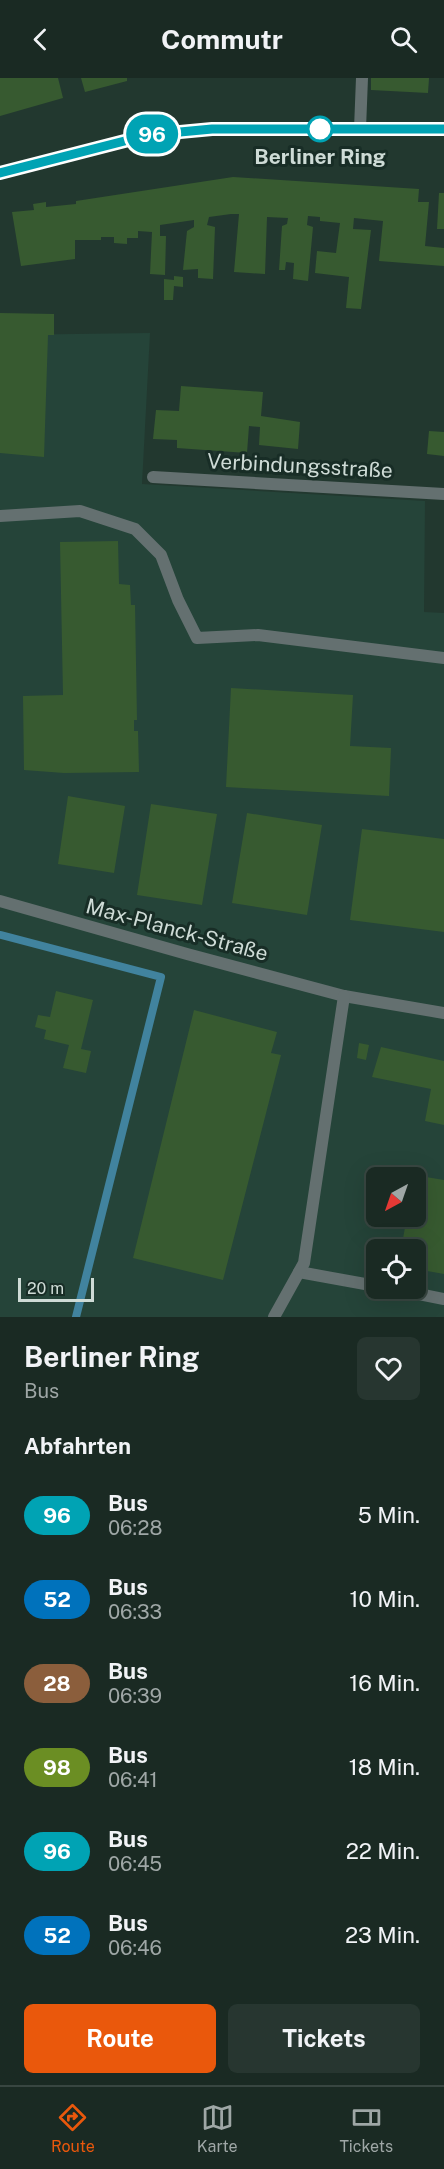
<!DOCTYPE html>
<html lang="de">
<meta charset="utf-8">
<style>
body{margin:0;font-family:"Public Sans",sans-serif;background:#273630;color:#f1f3f6;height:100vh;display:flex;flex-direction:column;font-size:22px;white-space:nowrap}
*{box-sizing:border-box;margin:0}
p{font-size:20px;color:#9fa7a6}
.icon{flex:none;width:33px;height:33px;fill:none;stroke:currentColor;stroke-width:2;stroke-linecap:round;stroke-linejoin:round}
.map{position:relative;height:1239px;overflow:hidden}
.drawer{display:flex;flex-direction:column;background:#1a2a23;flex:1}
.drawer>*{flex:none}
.badge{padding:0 12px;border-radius:20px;font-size:21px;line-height:39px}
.needle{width:39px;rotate:220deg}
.controls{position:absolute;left:366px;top:1089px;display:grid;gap:12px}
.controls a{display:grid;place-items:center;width:60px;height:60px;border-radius:9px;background:#1a2a23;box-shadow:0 6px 24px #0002,0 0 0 2px #384641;font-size:30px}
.scale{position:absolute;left:18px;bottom:15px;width:76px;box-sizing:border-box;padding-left:6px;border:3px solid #cedbd6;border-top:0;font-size:16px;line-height:21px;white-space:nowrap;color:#cedbd6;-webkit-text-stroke:4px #182d26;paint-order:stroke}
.map>.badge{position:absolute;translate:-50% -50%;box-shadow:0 0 0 3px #fff}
h2{padding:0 24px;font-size:22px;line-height:54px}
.round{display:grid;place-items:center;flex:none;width:63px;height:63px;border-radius:9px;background:#273630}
.head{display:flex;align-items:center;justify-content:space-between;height:102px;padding:0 24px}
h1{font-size:28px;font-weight:700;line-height:45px}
.primary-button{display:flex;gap:12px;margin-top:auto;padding:12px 24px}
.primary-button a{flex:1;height:69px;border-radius:9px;background:#ea580c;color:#fff;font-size:24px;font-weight:700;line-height:69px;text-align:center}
.primary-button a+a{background:#273630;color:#f1f3f6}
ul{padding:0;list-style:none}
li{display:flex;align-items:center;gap:18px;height:84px;padding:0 24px}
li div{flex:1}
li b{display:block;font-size:22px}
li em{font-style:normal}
li .badge{min-width:66px;font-weight:700;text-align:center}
header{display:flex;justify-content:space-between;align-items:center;height:78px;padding:0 24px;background:#1a2a23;font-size:27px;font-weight:700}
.tab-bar{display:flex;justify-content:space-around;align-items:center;height:84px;border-top:2px solid #384641;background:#1a2a23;font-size:16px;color:#9fa7a6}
.tab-bar a{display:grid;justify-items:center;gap:3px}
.tab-bar .active{color:#ea580c}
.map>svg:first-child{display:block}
</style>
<header><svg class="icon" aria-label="back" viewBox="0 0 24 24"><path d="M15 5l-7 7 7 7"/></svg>Commutr<svg class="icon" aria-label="search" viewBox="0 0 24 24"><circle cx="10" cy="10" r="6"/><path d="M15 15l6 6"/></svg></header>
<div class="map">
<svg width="444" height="1239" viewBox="0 0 444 1239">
<rect width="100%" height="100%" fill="#22382f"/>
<path fill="#254439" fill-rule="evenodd" d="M 150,255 L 142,406 L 425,423 L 424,534 L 444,535 L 444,1239 L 0,1239 L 0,257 ZM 376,1100 L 416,1100 L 416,1138 L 376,1138 ZM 376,1172 L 416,1172 L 416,1210 L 376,1210 Z"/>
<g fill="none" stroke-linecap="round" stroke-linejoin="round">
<polyline stroke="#41839e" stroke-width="8" points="1,857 161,899 76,1239"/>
</g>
<g fill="#375a30">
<polygon points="0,0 58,0 63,20 0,38"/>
<polygon points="81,0 127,0 127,3 85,14"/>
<polygon points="371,0 429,0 428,15 371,12"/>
<polygon points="233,99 419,111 418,124 429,124 425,168 444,170 444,188 379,183 383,143 354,140 353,151 371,152 361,231 346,230 349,199 315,195 317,173 336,175 340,145 320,143 320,139 308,138 307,147 313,149 308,203 293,201 294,185 286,184 285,192 279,192 282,148 287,146 288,140 267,139 265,196 234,194 239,136 231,136 209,139 207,147 215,149 213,201 198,200 198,191 183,192 187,153 194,149 194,142 160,147 160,158 166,158 165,197 150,196 152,154 138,153 138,160 127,160 127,166 114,165 114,159 101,159 101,162 75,162 75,181 21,188 12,134 34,132 33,126 46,124 46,129 76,126 76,123"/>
<polygon points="439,115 444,115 444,151 437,151"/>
<polygon points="174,198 183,199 183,209 174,208 173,222 164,222 164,201 174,202"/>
<polygon points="0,235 54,236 54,257 48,257 44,379 0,375"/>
<polygon points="181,308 263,314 261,338 300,344 298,371 259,367 260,349 249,348 247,375 177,370 177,362 153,361 156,332 179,333"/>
<polygon points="429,353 444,354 444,378 427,376"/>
<polygon points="118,463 119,506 130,507 131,527 135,527 137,642 134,642 134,653 138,653 139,694 64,695 24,692 23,618 63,617 60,464"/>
<polygon points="231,610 353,617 350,668 391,670 389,718 226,709"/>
<polygon points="68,718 125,728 114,795 58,786"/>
<polygon points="151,726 217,736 202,827 137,817"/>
<polygon points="247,735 322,747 307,837 232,825"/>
<polygon points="362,751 444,761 444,854 350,842"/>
<polygon points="56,913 93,922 81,971 91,973 86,995 63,990 69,967 44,961 46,952 35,949 38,937 50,939"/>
<polygon points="194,932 277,954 271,975 281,977 223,1202 133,1180"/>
<polygon points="359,965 369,967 366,982 357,980"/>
<polygon points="381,969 444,983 444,1047 425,1043 431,1011 372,999"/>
<polygon points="414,1097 444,1102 444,1196 416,1191 416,1172 401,1172 407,1138 416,1138"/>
</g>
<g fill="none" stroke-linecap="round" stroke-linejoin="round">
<g stroke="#647070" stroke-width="12">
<polyline points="360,51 362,0"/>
<polyline points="153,399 444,416"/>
<polyline points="0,438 80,433 135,451 161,477 178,522 197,560 258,557 444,580"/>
<polyline points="299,1194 376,1208"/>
<polyline points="389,1210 444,1221"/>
</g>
<g stroke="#647070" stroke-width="12">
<polyline points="0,823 187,876 344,918 444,935"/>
<polyline points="274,1239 304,1185 344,918"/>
</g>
<polyline stroke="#809393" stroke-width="12" points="0,95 148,57 212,51 444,51"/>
</g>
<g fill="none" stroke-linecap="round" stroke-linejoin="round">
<g stroke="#fff" stroke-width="14">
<polyline id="line" points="0,95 148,57 212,51 444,51"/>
</g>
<use href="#line" stroke="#00a3b4" stroke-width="9"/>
</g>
<circle fill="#fff" stroke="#00a3b4" stroke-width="3" cx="320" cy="51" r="12"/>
<g text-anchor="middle" stroke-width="6" stroke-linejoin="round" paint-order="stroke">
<g font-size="21" font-weight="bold" fill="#cedbd6" stroke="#182d26">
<text x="320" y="86">Berliner Ring</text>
</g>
<g font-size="21" fill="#cedbd6" stroke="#182d26">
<text transform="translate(300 388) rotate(3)" y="7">Verbindungsstraße</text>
<text transform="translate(177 852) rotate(15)" y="7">Max-Planck-Straße</text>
</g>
</g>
</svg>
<div class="controls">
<a><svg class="needle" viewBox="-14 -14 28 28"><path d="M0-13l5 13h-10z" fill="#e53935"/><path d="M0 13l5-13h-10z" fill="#9fa7a6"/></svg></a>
<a><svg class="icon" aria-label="locate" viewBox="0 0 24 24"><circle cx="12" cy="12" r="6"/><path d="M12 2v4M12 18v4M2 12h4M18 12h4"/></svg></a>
</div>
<div class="scale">20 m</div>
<b class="badge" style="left:152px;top:56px;background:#00a3b4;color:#fff">96</b>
</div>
<section class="drawer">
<div class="head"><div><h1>Berliner Ring</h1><p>Bus</p></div><a class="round"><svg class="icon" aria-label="heart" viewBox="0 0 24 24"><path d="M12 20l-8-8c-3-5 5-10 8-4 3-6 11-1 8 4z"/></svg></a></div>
<h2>Abfahrten</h2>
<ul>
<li><span class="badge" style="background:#00a3b4;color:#fff">96</span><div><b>Bus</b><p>06:28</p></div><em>5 Min.</em></li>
<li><span class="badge" style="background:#0072bc;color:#fff">52</span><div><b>Bus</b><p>06:33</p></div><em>10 Min.</em></li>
<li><span class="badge" style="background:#8b5e3c;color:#fff">28</span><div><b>Bus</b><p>06:39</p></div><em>16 Min.</em></li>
<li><span class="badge" style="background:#6b8e23;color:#fff">98</span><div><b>Bus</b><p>06:41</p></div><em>18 Min.</em></li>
<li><span class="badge" style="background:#00a3b4;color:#fff">96</span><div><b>Bus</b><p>06:45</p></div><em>22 Min.</em></li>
<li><span class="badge" style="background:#0072bc;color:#fff">52</span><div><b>Bus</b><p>06:46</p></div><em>23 Min.</em></li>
</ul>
<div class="primary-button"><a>Route</a><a>Tickets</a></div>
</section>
<nav class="tab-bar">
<a class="active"><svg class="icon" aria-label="directions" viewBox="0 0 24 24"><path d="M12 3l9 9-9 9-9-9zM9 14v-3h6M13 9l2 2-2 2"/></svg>Route</a>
<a><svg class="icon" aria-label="map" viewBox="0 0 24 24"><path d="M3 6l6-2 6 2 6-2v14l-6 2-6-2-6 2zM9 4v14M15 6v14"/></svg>Karte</a>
<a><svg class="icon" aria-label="tickets" viewBox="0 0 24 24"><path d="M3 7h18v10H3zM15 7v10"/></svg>Tickets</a>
</nav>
